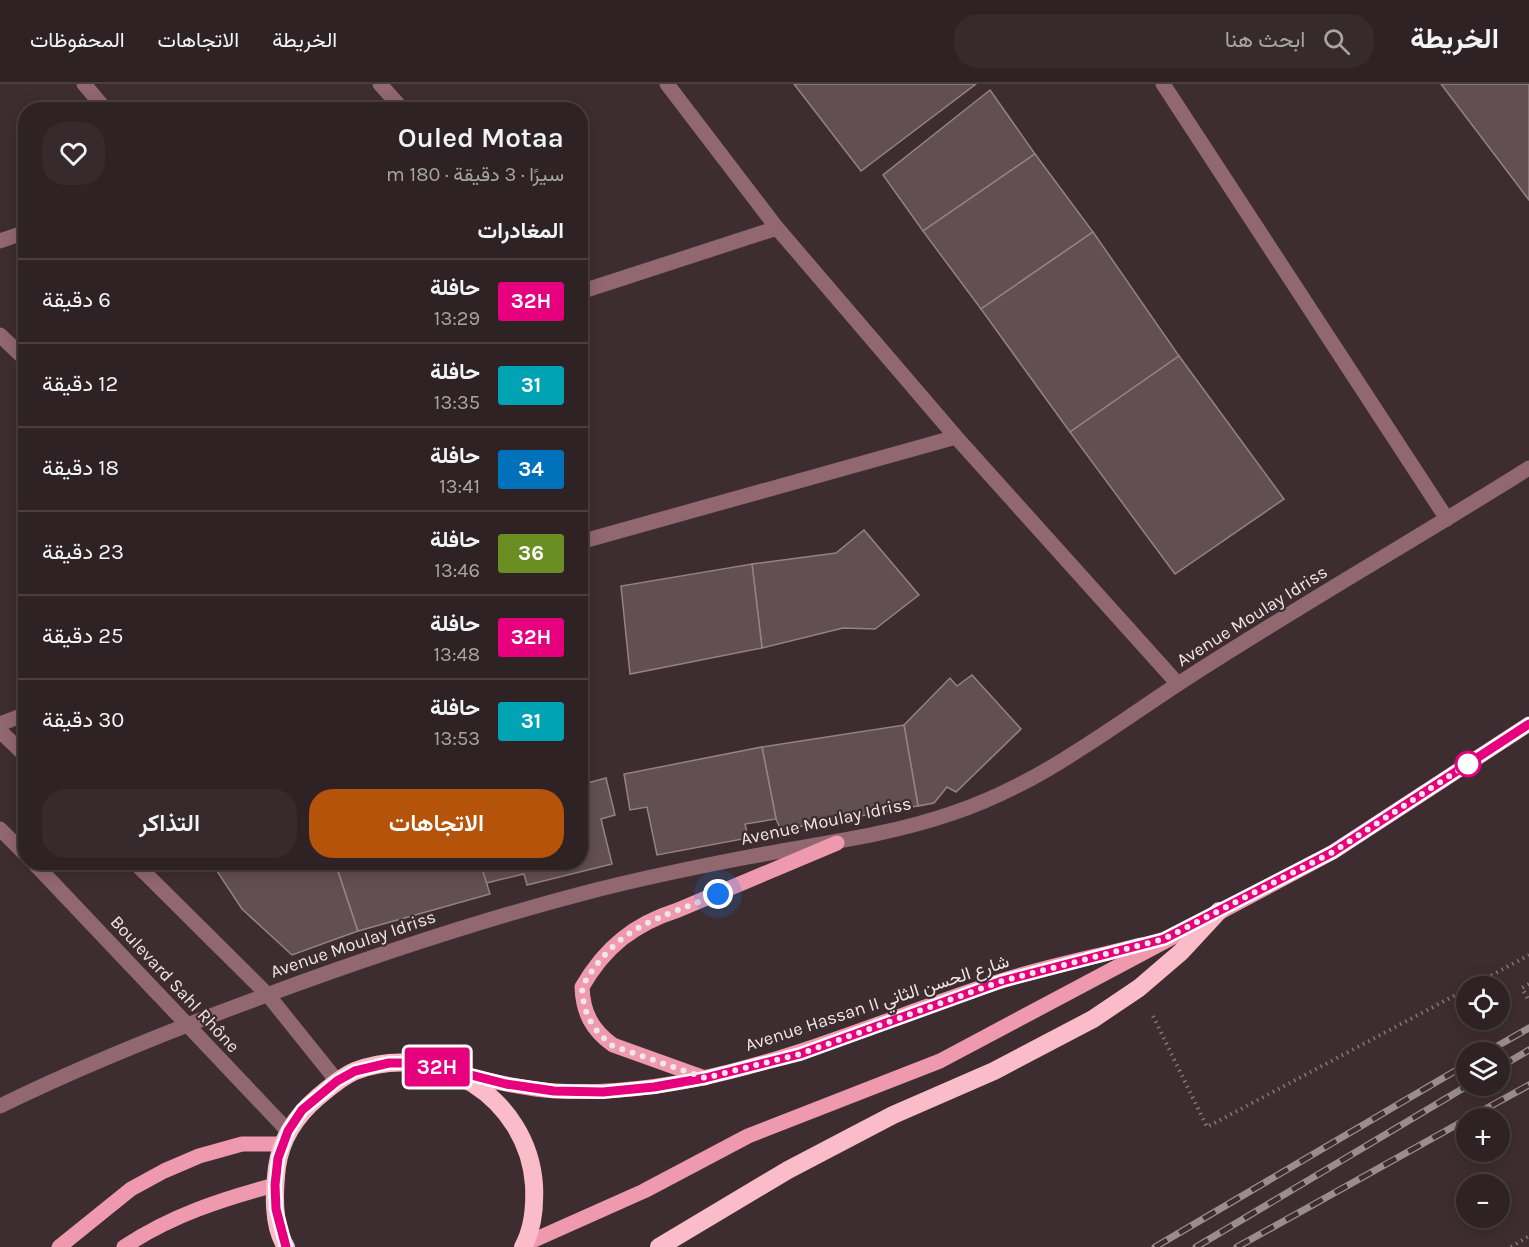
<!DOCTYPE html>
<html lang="ar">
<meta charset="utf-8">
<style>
body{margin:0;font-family:Karla,Vazirmatn,sans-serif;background:#362a2c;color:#f1f3f6;direction:rtl;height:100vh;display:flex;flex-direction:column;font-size:22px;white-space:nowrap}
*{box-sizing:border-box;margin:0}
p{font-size:20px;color:#a7a4a6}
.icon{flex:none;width:33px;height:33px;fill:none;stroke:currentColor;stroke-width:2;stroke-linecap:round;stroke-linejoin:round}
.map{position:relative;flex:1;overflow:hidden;direction:ltr}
.panel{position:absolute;left:18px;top:18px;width:570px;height:768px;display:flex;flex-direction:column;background:#2e2224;border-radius:24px;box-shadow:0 3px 15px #0003,0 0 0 2px #493f41;direction:rtl}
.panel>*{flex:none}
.badge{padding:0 12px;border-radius:4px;font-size:21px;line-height:39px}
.fabs{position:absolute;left:1456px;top:892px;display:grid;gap:12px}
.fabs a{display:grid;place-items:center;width:54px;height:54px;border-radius:50%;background:#2e2224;box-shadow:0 3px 15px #0003,0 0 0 2px #493f41;font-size:30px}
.you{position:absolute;width:30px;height:30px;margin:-15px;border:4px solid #fff;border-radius:50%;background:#1a73e8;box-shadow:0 0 0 9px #1a73e833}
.map>.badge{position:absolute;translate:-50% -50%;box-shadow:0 0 0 3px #fff}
h2{padding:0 24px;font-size:22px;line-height:54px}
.round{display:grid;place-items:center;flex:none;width:63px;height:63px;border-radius:24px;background:#362a2c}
.summary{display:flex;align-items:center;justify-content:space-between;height:102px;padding:0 24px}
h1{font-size:28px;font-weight:600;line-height:45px}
.button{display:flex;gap:12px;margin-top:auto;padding:12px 24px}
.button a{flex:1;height:69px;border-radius:24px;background:#b45309;color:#fff;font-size:24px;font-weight:600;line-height:69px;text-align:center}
.button a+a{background:#362a2c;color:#f1f3f6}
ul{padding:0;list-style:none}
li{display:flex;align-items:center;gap:18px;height:84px;padding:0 24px;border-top:2px solid #493f41}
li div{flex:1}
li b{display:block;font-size:22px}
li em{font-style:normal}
li .badge{min-width:66px;font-weight:700;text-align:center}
header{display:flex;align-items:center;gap:36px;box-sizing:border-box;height:84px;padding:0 30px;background:#2e2224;border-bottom:2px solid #493f41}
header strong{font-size:28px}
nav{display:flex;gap:33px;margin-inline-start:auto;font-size:21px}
.search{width:420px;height:54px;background:#362a2c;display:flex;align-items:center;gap:15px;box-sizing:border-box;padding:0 21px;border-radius:24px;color:#a7a4a6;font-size:22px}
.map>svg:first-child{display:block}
</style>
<header>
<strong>الخريطة</strong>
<div class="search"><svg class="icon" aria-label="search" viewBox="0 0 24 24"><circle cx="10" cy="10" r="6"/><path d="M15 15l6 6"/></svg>ابحث هنا</div>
<nav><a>الخريطة</a><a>الاتجاهات</a><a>المحفوظات</a></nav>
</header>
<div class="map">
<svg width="1529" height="1163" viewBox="0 0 1529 1163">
<rect width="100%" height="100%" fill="#3e2d30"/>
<g fill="#624f52" stroke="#968185" stroke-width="1.5">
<polygon points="794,0 976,0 861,87"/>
<polygon points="1441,0 1529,0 1529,116"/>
<polygon points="990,6 1035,70 923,147 883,91"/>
<polygon points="1035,70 1093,148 981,225 923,147"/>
<polygon points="1093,148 1179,272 1070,348 981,225"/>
<polygon points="1179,272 1284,415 1175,490 1070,348"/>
<polygon points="864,446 919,511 875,545 843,544 762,564 752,480 836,469"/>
<polygon points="752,480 762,564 630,590 621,502"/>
<polygon points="972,591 1021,645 956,708 947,703 934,719 918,722 904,641 950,594 957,602"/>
<polygon points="904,641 918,722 781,746 776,735 762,663"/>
<polygon points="762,663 776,735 745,740 748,754 657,771 647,723 630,726 624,690"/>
<polygon points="606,694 615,731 601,735 612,780 527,801 524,790 486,799 480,778 580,778 580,701"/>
<polygon points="211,778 335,778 358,847 292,871 242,825"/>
<polygon points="335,778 480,778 490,810 358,847"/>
</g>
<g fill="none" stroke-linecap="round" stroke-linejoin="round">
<g stroke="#857679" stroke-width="4" stroke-dasharray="1.5 4.5" stroke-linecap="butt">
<polyline points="1529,900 1522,904 1529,917"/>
<polyline points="1470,903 1529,871"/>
<polyline points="1153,932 1207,1043 1467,905"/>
<polyline points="1511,1163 1529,1152"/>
</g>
<g stroke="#916770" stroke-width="15">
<polyline points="84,0 106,26"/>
<polyline points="380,0 403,26"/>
<polyline points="667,0 777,144 956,353 1178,600"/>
<polyline points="1163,0 1447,435"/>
<polyline points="0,157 26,148"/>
<polyline points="580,208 777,144"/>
<polyline points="0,251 26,276"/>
<polyline points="580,458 956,353"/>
<polyline points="0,640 26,630"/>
<polyline points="0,647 26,672"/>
<polyline points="0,745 26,771"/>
<polyline points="33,778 288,1047"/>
<polyline points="134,778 268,911 337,997"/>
<path d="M 0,1022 C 86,980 174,945 264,912 C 372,872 480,836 592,807 C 643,794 696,783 748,773 C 816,760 887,752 953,729 C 1037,701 1105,648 1178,600 C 1293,525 1413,457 1529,384"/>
</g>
<g stroke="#ee99ad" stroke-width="15">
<path d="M 462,991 C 493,997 524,1005 556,1007 C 715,1015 854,944 1001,897 C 1047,882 1095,873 1141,861"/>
<path d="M 705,994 L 613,961 C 592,946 583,929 582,903 C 605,863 634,840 678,826 L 837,759"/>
<polyline points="525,1160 644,1107 748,1052 940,977 1333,768 1529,640"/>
<polyline points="59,1163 131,1105 164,1087 199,1072 242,1060 284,1060"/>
<path d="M 124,1163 C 170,1132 222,1115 275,1101"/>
</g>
<g stroke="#fabcc9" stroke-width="18">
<path d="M 286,1163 C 272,1141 274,1108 277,1083 C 281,1054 297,1031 318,1013 C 329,1004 341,993 355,987 C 437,956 528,1014 534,1101 C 535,1121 533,1145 523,1163"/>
<polyline points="659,1163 788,1086 893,1031 994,987 1093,935 1139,904 1181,868 1219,827"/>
</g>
<g stroke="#9a8d8f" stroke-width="7">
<g id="rail">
<polyline points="1485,969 1529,944"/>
<polyline points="1500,983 1529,966"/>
<polyline points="1467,1035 1529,1001"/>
<polyline points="1155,1163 1467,980"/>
<polyline points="1196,1163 1467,1002"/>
<polyline points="1237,1163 1467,1035"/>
</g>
</g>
<use href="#rail" stroke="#3e2d30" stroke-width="4.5" stroke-dasharray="14" stroke-linecap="butt"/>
</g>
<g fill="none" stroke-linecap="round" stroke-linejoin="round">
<g stroke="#fff" stroke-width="14">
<polyline id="line" points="286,1163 276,1125 275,1101 278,1074 288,1047 302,1026 337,997 355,987 389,979 424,979 506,1000 554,1007 603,1008 654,1003 705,994 800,970 1002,897 1164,855 1333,768 1529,640"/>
</g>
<use href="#line" stroke="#e6007e" stroke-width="9"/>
<path stroke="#f0e5e7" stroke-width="6" stroke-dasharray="0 10.8" d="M 718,810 C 657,836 618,840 582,903 C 583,929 592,946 613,962 L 705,994 L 800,970 L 1002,897 L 1164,855 L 1333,768 L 1468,680"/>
</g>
<circle fill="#fff" stroke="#e6007e" stroke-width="3" cx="1468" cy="680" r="12"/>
<g text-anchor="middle" stroke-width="4.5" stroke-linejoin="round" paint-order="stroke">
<g font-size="18" fill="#f0e5e7" stroke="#3e2d30">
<text transform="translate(1252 532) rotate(-32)" y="6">Avenue Moulay Idriss</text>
<text transform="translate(826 737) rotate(-12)" y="6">Avenue Moulay Idriss</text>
<text transform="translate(353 860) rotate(-19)" y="6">Avenue Moulay Idriss</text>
<text transform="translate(175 900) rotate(47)" y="6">Boulevard Sahl Rhône</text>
<text transform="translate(877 919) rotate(-18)" y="6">Avenue Hassan II شارع الحسن الثاني</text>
</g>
</g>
</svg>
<div class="fabs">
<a><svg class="icon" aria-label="locate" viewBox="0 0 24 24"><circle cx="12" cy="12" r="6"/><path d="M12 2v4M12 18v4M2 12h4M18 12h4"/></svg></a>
<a><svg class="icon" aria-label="layers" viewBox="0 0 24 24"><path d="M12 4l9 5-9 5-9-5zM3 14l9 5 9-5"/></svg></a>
<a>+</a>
<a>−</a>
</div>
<div class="you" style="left:718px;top:810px"></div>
<b class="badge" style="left:437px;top:983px;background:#e6007e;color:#fff">32H</b>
<section class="panel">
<div class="summary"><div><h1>Ouled Motaa</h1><p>سيرًا · 3 دقيقة · 180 m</p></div><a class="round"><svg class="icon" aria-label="heart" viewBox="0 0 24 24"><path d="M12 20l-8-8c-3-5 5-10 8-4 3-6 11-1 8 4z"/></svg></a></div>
<h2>المغادرات</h2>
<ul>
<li><span class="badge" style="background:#e6007e;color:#fff">32H</span><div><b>حافلة</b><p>13:29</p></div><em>6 دقيقة</em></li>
<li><span class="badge" style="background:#00a3b4;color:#fff">31</span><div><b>حافلة</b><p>13:35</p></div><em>12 دقيقة</em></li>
<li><span class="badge" style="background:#0072bc;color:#fff">34</span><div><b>حافلة</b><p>13:41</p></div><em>18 دقيقة</em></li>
<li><span class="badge" style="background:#6b8e23;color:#fff">36</span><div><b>حافلة</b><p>13:46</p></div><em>23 دقيقة</em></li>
<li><span class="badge" style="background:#e6007e;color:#fff">32H</span><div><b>حافلة</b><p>13:48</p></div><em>25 دقيقة</em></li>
<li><span class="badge" style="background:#00a3b4;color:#fff">31</span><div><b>حافلة</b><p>13:53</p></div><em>30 دقيقة</em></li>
</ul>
<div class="button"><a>الاتجاهات</a><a>التذاكر</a></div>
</section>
</div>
